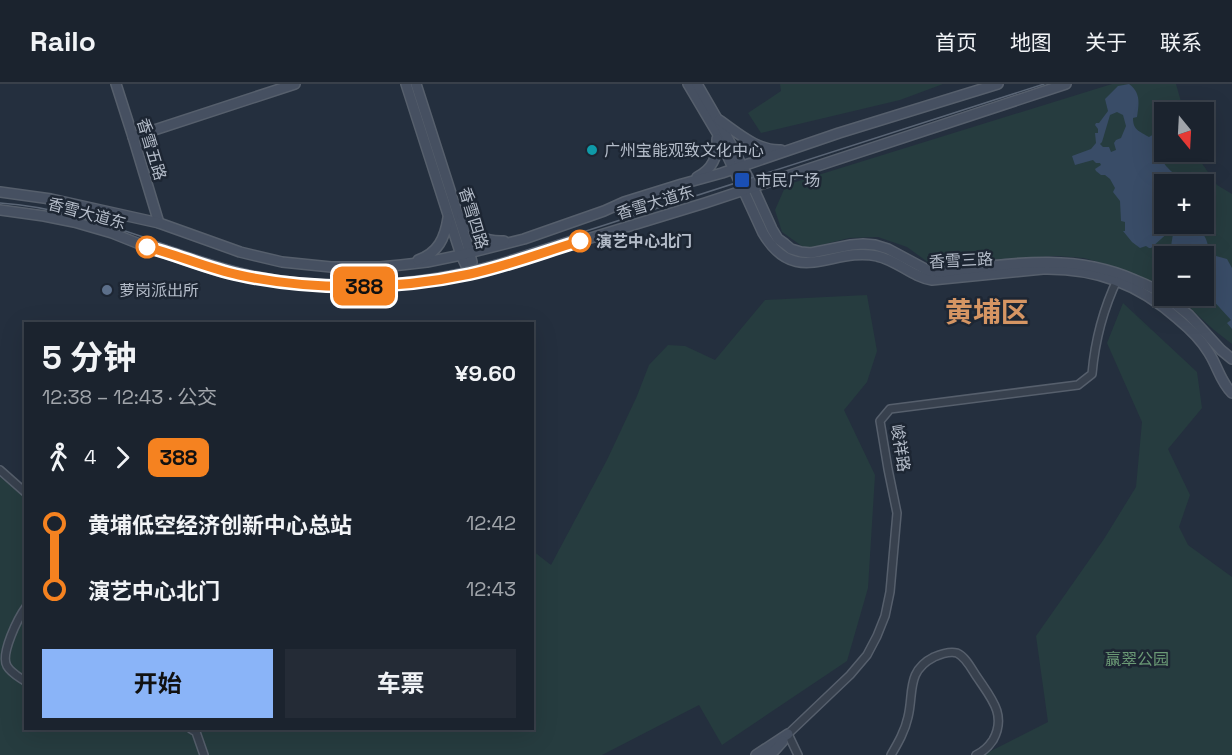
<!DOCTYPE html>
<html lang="zh">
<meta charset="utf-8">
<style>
body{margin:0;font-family:"Space Grotesk","Noto Sans SC",sans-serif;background:#242b36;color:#f1f3f6;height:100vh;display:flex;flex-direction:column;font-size:22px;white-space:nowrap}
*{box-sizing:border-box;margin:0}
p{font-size:20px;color:#a0a4aa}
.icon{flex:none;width:33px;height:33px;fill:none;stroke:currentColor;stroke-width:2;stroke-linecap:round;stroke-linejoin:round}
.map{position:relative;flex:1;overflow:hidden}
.panel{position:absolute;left:24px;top:238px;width:510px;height:408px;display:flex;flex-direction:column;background:#1b232e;border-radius:0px;box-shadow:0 6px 24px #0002,0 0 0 2px #39404a}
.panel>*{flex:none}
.badge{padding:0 12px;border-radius:9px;font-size:21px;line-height:39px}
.needle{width:39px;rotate:162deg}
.tools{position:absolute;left:1154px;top:18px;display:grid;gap:12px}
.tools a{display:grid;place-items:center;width:60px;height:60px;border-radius:0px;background:#1b232e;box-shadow:0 6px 24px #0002,0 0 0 2px #39404a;font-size:30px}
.map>.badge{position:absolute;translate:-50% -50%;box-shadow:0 0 0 3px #fff}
.legs{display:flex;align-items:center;gap:9px;height:66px;padding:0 18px;font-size:20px}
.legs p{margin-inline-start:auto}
.overview{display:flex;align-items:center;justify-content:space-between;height:102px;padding:0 18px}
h1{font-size:33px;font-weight:700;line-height:45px}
.primary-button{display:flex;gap:12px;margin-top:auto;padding:12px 18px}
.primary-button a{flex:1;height:69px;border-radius:0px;background:#8ab4f8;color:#111;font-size:24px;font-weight:700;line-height:69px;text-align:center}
.primary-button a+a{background:#242b36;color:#f1f3f6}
ul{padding:0 18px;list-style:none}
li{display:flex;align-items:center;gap:21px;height:66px;font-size:22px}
li i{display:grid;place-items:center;width:9px;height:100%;margin:0 8px;background:currentColor}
li i::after{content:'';width:15px;height:15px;margin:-8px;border:4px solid;border-radius:50%;background:#1b232e}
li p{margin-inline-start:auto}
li:first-child i{background:linear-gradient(#0000 50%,currentColor 0)}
li:last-child i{background:linear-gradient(currentColor 50%,#0000 0)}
header{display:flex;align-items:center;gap:36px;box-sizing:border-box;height:84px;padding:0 30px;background:#1b232e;border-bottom:2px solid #39404a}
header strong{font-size:28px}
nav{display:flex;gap:33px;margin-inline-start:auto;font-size:21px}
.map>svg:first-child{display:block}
</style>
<header>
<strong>Railo</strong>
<nav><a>首页</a><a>地图</a><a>关于</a><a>联系</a></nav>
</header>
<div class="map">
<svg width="1232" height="671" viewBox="0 0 1232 671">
<rect width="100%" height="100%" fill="#242f3e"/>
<g fill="#263c3f" fill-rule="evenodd">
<polygon points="780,0 943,0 900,16 761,49 748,29 781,7"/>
<path d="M 1112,0 L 1176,0 L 1184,28 L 1164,28 L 1164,68 L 1194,68 L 1217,101 L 1232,110 L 1232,260 L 1214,246 L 1177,212 L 1203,212 L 1203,172 L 1164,172 L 1164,205 L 1143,194 L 1112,182 L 1084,174 L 1056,172 L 929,179 L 907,163 L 878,153 L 849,154 L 806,165 L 782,148 L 775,126 L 786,101 ZM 1164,100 L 1203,100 L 1203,140 L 1164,140 Z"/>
<polygon points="867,211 877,267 867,298 844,326 875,391 868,504 847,577 722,661 699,621 602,671 0,671 0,393 25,413 26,645 532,645 533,467 551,481 607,376 637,312 649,281 668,261 685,262 715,276 765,216"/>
<polygon points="1123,219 1197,288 1202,324 1168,365 1190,411 1179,443 1188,461 1232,493 1232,671 983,671 1048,638 1036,552 1104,455 1136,403 1142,338 1107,259"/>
</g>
<path fill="#394c67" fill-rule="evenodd" d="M 1129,0 C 1141,9 1139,19 1137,33 L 1133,34 C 1133,46 1139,47 1149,53 L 1156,49 C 1158,59 1159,74 1166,82 C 1173,90 1176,89 1182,100 L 1164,100 L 1164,140 L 1201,140 C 1201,151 1207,152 1208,163 L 1216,172 L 1227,175 L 1232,184 L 1232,245 L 1227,239 L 1231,236 L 1209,212 L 1203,211 L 1203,172 L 1178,172 L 1171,162 L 1173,150 L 1171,146 L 1151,164 L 1149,164 L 1146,162 L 1140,164 L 1132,158 L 1123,147 L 1125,147 L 1125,138 L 1121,137 L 1120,117 L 1113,108 L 1115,104 L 1110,95 L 1105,91 L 1101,91 L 1096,87 L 1095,85 L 1101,81 L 1100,79 L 1096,79 L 1093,76 L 1075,81 L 1072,72 L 1091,65 L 1096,59 L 1095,49 L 1098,49 L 1098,45 L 1095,41 L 1096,39 L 1099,39 L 1108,27 L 1105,15 L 1118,2 ZM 1117,28 L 1123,31 L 1126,42 L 1121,54 L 1116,56 L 1114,59 L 1116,66 L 1111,68 L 1109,63 L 1103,63 L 1100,60 L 1102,58 L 1110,31 Z"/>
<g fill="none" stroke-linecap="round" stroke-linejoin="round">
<g stroke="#565f6c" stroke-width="10">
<g id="street">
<polyline points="0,386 26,409"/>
<path d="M 26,523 C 18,534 0,570 7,582 C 11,589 19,593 26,598"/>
<polyline points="191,645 196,648 204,671"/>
<path d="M 798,671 L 788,650 L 850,591 L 867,571 L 877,552 L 885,532 L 890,508 L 897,429 L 888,385 L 880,337 L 890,325 L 1078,301 L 1092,290 C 1095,256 1103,225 1118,194"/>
<path d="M 891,671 C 898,659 905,647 908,633 C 914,609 906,587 934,573 C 941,570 950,567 957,569 C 966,573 972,586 977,593 C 991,614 1007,631 993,656 C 989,662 983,668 976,671"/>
</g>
</g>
<g stroke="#565f6c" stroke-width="12">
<g id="secondary">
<polyline points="116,0 133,53 159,139"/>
<polyline points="406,0 461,171 470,190"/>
<polyline points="416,0 467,159 472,178 470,190"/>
<path d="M 688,0 L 717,49 L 763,149 C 796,205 833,162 877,172 C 897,176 912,193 932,196 L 1043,185 C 1096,184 1139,200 1178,235 C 1189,244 1202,257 1209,269 C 1218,283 1220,297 1232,309"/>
<path d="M 697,0 L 723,45 L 753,103 L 772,145 L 778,155 L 785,160 L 791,165 L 801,168 L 811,169 L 851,161 L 863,160 L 875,161 L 888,165 L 929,187 L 942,188 C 1008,180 1072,168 1135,196 C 1145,200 1155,204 1164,211"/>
<path d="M 719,36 C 738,49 757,67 781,66"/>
<polyline points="133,53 295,0"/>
<path d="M 697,93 C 713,85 718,72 717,55"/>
<polyline points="0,108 51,115 159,139 240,168 282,178 331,183 380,183 401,181 427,178 461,171 524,155 604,127 624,118 682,100 722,89 839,49 998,0"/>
<polyline points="0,126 44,132 74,138 112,149 147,163 219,187 256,195 324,202 360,202 412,199 470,190 548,167 705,119 1066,0"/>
<path d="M 462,132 C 475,149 480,158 504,157"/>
<path d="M 418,176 C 438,169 445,154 448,134"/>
<polyline points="1165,212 1189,231 1221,266 1232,275"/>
<polyline points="756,671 788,650"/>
<polyline points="769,671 774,667 783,657"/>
</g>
</g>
<use href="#street" stroke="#38414e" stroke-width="7"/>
<use href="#secondary" stroke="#465061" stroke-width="9"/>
<path stroke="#5a6575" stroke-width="1.5" d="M 0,119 C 81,124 155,161 233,182 C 318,205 415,199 499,175 L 1044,0"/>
</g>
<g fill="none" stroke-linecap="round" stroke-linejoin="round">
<g stroke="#fff" stroke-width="14">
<path id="line-1" d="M 147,163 C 178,171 207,184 239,191 C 314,207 395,206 470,190 C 507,182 544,168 580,157"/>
</g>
<use href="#line-1" stroke="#f58220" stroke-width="9"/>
</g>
<circle fill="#0f9aa8" stroke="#1d2633" stroke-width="2" cx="592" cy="66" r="6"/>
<rect fill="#1a4fb4" stroke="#1d2633" stroke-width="2" x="734" y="88" width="16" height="16" rx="3"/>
<g fill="#fff" stroke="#f58220" stroke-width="3">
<circle cx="580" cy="157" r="10"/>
<circle cx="147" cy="163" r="10"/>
</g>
<circle fill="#5c6f8a" stroke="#1d2633" stroke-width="2" cx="107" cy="206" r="6"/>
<g text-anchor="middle" stroke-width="5" stroke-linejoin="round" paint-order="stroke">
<g font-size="16" fill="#b4bcc9" stroke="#1d2633">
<text transform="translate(152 65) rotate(73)" y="6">香雪五路</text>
<text transform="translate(655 118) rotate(-17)" y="6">香雪大道东</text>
<text transform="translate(87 129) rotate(15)" y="6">香雪大道东</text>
<text transform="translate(474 134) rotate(73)" y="6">香雪四路</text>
<text transform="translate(961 176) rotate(-3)" y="6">香雪三路</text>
<text transform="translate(901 364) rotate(81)" y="6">峻祥路</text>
</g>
<g font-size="16" fill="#b4bcc9" stroke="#1d2633" text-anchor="start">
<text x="604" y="72">广州宝能观致文化中心</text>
<text x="756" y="102">市民广场</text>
<text x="119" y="212">萝岗派出所</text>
</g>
<g font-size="16" font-weight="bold" fill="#b4bcc9" stroke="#1d2633" text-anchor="start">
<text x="596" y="163">演艺中心北门</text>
</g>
<g font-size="16" fill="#6b9a76" stroke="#1d2633">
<text x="1137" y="581">赢翠公园</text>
</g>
<g font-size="28" font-weight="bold" fill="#d59563" stroke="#1d2633">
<text x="987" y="238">黄埔区</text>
</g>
</g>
</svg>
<div class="tools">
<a><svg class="needle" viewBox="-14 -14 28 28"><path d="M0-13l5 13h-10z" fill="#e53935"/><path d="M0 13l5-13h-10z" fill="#a0a4aa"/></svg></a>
<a>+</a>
<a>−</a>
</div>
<b class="badge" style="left:364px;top:202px;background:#f58220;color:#111">388</b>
<section class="panel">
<div class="overview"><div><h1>5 分钟</h1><p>12:38 – 12:43 · 公交</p></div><b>¥9.60</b></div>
<div class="legs"><svg class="icon" aria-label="walk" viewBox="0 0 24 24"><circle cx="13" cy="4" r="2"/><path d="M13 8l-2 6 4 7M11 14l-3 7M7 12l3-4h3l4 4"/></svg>4<svg class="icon" aria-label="forward" viewBox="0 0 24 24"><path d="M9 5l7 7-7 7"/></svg><b class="badge" style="background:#f58220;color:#111">388</b></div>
<ul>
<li><i style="color:#f58220"></i><b>黄埔低空经济创新中心总站</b><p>12:42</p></li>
<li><i style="color:#f58220"></i><b>演艺中心北门</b><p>12:43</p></li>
</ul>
<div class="primary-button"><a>开始</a><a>车票</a></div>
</section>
</div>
